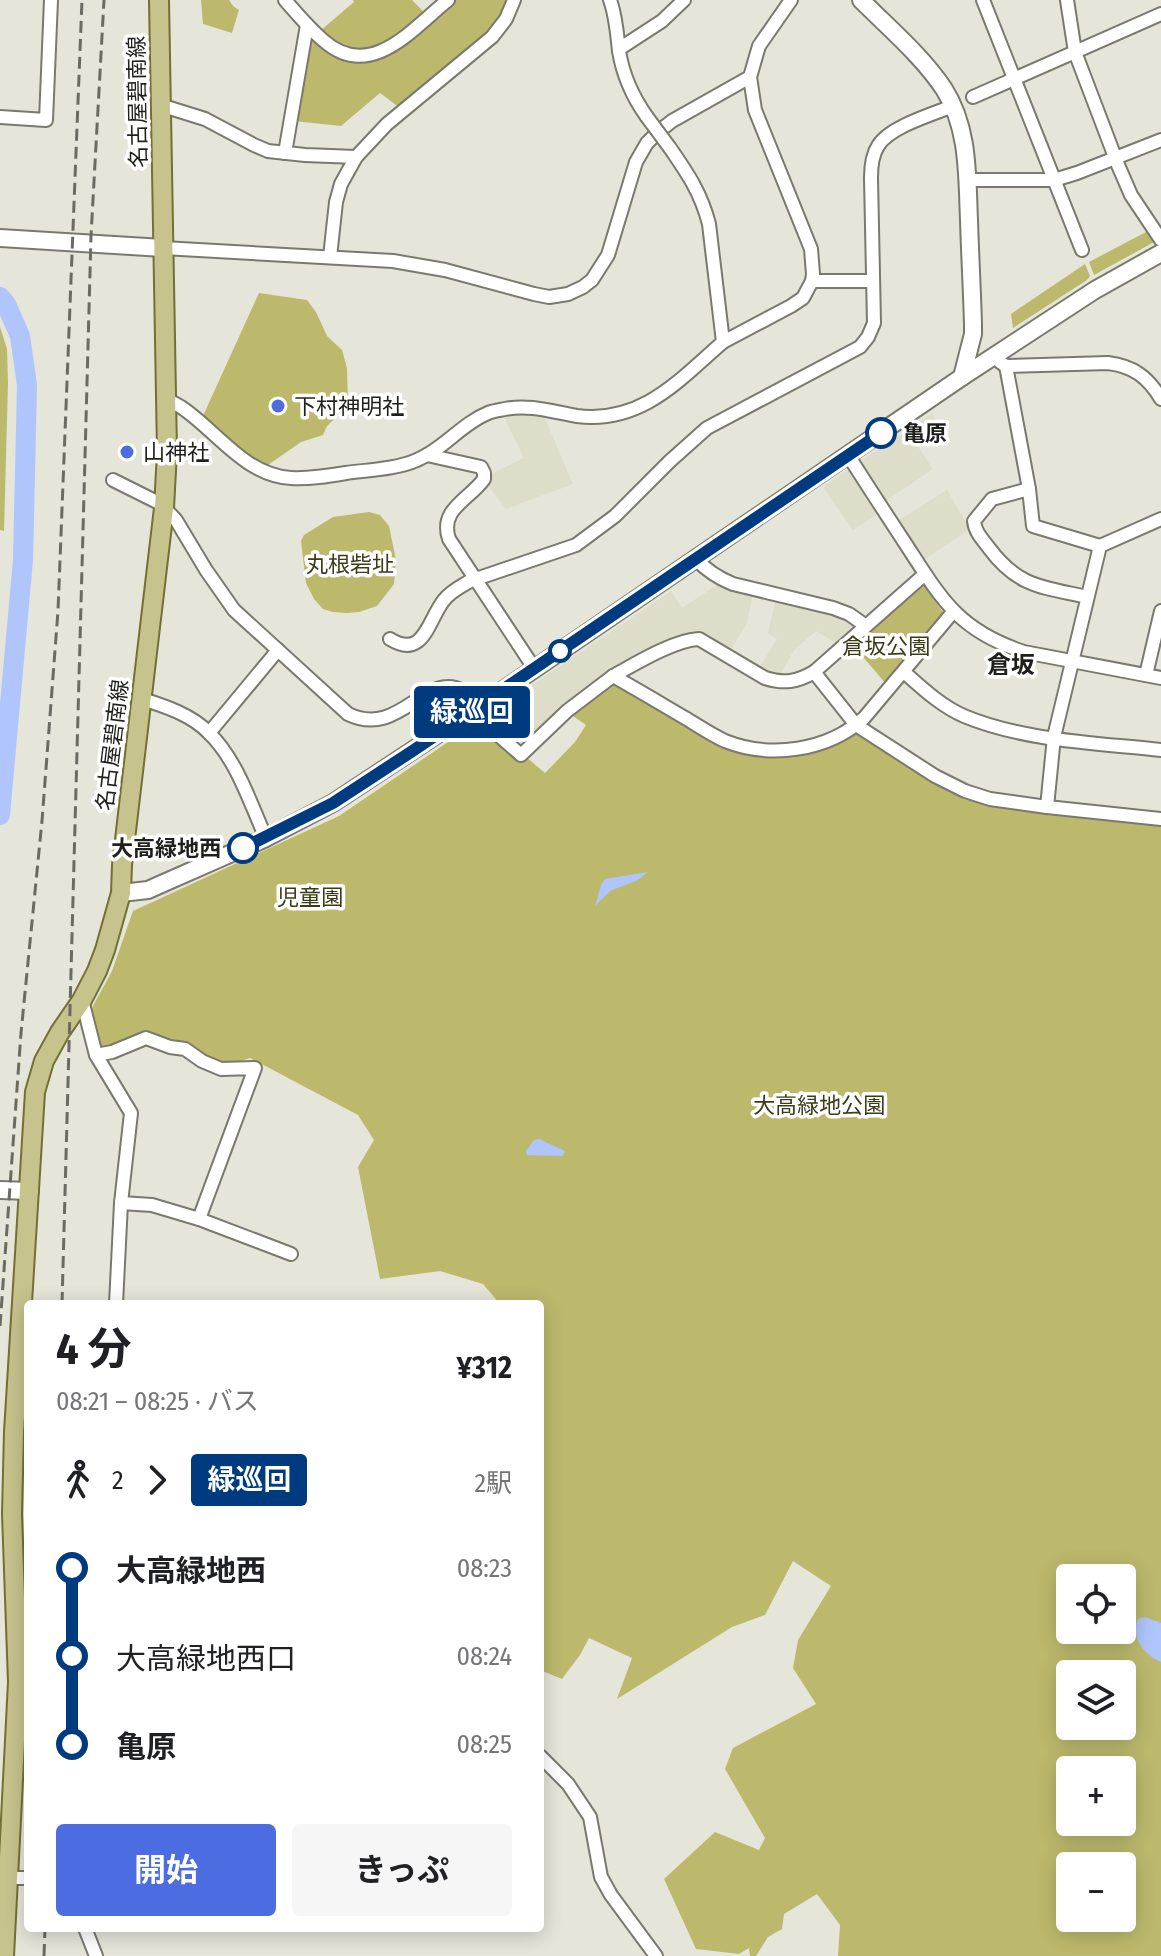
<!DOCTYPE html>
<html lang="ja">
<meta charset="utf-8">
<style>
body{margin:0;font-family:"Fira Sans Condensed","Noto Sans JP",sans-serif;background:#f6f6f6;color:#202124;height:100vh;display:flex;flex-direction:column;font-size:30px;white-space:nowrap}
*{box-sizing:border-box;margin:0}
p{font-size:26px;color:#757577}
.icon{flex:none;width:44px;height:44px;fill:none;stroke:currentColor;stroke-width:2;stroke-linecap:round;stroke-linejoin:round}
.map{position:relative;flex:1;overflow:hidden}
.drawer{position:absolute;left:24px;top:1300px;width:520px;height:632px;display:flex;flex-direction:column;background:#fff;border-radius:8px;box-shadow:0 4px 20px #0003}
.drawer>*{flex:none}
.badge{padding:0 16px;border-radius:6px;font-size:28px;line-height:52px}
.buttons{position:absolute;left:1056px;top:1564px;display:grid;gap:16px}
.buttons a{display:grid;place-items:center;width:80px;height:80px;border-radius:8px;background:#fff;box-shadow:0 4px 20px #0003;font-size:40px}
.map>.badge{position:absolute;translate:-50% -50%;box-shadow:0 0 0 4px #fff}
.legs{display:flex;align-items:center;gap:12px;height:88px;padding:0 32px;font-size:26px}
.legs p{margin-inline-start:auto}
.overview{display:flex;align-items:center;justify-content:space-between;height:136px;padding:0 32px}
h1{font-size:44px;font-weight:700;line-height:60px}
.button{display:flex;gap:16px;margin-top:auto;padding:16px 32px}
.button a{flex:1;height:92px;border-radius:8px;background:#4b6de1;color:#fff;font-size:32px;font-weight:700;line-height:92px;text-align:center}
.button a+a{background:#f6f6f6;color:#202124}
ul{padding:0 32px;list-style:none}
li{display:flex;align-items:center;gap:28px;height:88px;font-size:30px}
li i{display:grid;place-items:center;width:12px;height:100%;margin:0 10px;background:currentColor}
li i::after{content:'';width:20px;height:20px;margin:-10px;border:6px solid;border-radius:50%;background:#fff}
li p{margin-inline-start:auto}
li:first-child i{background:linear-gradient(#0000 50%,currentColor 0)}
li:last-child i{background:linear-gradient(currentColor 50%,#0000 0)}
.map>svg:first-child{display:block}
</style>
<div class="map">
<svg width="1161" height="1956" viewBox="0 0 1161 1956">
<rect width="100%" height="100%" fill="#e5e5da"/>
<g fill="#deddca">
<polygon points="515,412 543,414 573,484 506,509 485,482 487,476 524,458 502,413"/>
<polygon points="932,414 938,423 914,441 933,469 883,503 861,470 861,461"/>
<polygon points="846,471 849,471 876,515 853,530 823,487"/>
<polygon points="947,490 970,529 925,559 919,557 896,522"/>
<polygon points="720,583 753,593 747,623 729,653 697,633 656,649 519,749 486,716 671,591 682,608"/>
<polygon points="776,598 825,610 854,622 857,627 839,645 816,631 794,650 779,677 758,670 777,639 768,633"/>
</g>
<g fill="#bcb96d" fill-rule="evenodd">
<polygon points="201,0 229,0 233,6 239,10 232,33 203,24"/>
<path d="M 353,0 L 412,0 L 425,13 C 402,33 374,62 341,46 C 333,43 326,36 320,31 L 354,2 Z"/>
<path d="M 454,0 L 511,0 L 501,22 L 400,108 L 380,93 L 341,126 L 294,121 L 308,39 L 313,38 C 325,44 347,57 359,60 C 388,67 433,18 454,0 Z"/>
<polygon points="1148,231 1156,241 1094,275 1089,262"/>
<polygon points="1085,264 1090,276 1087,280 1013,328 1011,314"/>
<polygon points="259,293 307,300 316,312 327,336 342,350 347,368 348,406 327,426 323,435 301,442 265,467 251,459 202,418"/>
<polygon points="0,327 7,349 8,383 4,531 0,530"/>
<polygon points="369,512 380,515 389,526 396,560 394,584 377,606 359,612 347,613 333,612 323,609 314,599 306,583 301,541 304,535 333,517"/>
<polygon points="919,585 924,586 942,611 943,617 887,685 852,644"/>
<path d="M 610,681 L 760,754 L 853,731 L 860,732 L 963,794 L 1161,823 L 1161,1956 L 838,1956 L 840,1925 L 817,1894 L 784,1914 L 782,1929 L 768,1937 L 756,1956 L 750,1956 L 749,1948 L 739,1954 L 696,1949 L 664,1879 L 715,1832 L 759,1850 L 765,1838 L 725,1769 L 733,1748 L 816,1704 L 793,1668 L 798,1640 L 831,1586 L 793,1561 L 765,1615 L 732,1627 L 617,1699 L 632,1658 L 589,1638 L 580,1655 L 562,1679 L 540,1670 L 540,1304 L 500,1304 L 483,1284 L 440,1271 L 380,1279 L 358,1167 L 374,1140 L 358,1115 L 250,1058 L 225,1066 L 147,1033 L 99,1051 L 88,1015 L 112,971 L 133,911 L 339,816 L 479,721 L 525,756 L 545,773 L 575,742 L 586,725 L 570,714 ZM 1070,1578 L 1122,1578 L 1122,1630 L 1070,1630 ZM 1070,1674 L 1122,1674 L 1122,1726 L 1070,1726 ZM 1070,1770 L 1122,1770 L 1122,1822 L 1070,1822 ZM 1070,1866 L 1122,1866 L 1122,1918 L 1070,1918 Z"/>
</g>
<g fill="#afc5fc">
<polygon points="648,872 638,880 610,891 595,906 601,885 605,879"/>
<polygon points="539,1139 565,1151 563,1156 527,1155 526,1151 534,1140"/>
<path d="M 1145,1617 L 1161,1623 L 1161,1662 C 1144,1655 1130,1637 1138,1619 Z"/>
</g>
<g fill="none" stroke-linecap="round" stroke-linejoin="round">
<polyline stroke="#afc5fc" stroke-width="20" points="0,297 6,304 20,336 27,385 23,560 0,815"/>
<g stroke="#79796e" stroke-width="16">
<g id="street">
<path d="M 285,0 C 297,14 310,29 324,41 C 371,82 413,28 448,0"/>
<path d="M 610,0 C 616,16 617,34 619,51 C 623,76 632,96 647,117"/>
<polyline points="983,0 1082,250"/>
<polyline points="1067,0 1075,52 1118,165 1131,195 1161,240"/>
<polyline points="619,49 662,21 684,0"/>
<polyline points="973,97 1161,14"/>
<polyline points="160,105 205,119 254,145 268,151 305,155 356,157"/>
<polyline points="0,117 46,120 51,0"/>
<polyline points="285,153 307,25"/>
<polyline points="967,180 1054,180 1077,173 1161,140"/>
<polyline points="163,248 393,261 445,270 534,294 549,297 568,294 583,287 592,280 608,255 636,162 647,143 658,132 672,121 750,77 759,46 791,0"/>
<polyline points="330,257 336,202 341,184 356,157 387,124 492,37 506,19 514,0"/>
<polyline points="812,281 873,281"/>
<polyline points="723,342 791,306 803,298 812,281 813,274 811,249 755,110 750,77"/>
<path d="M 1000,362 L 1006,366 L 1108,363 C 1133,366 1148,377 1161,399"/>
<polyline points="1006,366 1029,489 1033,526 1100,546"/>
<path d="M 165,398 C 170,401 176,404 181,407 C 217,431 244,475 291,478 C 310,479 328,476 346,473 C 368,470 397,469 417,460 C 444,449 461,424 488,413 C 493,411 500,410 505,409 C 530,404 553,412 577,416 C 642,424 679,380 723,342 L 709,224 C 701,193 688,174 670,148"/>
<path d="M 427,455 L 481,467 L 484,473 L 484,479 C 469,500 439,509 449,539 L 534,668"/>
<path d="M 848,455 C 867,485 886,514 905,543 C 941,598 957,630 1024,652 L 1161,678"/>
<path d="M 113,480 L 161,504 L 176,520 L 206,570 L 234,610 L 348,714 C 400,739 425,670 463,691 C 474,697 474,707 481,716 C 491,731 508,743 521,755 L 567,711 L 613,676"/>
<path d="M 1029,489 L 992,499 L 974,521 C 975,532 982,539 989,548 C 1018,587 1042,587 1087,597"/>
<path d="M 696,559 C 707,571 718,578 733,584 L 833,608 L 849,614 L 866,626"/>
<polyline points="925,574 814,672 856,725 935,776 965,791 990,799 1047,807 1161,819"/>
<path d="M 390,639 C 424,660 428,620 444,600 C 451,591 460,587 470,581 L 576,545 L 615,516 L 670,461 L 707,428 L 860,347 L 868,337 L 874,323 L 871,178 C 871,167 872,155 878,146 C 889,127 933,114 953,106"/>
<path d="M 814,672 C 797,682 784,684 765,678 L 699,639 C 674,640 635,664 613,676 C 638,690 663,705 687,719 C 700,727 712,735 725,741 C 770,759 828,751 864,718 L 953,612"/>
<path d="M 904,672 C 922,688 941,706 964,716 C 1024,741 1097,743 1161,750"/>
<polyline points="1146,675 1161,611"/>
<path d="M 142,699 C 165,706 192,715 209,733 C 237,760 250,803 266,838"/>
<polyline points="209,733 278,650"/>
<polyline points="1047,807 1054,737 1100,546 1161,519"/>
<polyline points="82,1000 96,1055 131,1113 121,1203 116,1304"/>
<polyline points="96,1055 112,1052 146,1038 170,1047 185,1049 202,1061 221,1069 255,1068 199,1219 152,1205 121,1203"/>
<polyline points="199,1219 291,1254"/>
<polyline points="540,1756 568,1784 590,1817 601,1877 611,1895 656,1956"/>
<polyline points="7,1878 28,1878"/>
<polyline points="85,1928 96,1956"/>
</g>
</g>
<g stroke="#79796e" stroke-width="20">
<g id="secondary">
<path d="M 861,0 C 889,28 922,56 944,89 C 969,128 967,175 969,220 C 970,254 972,289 973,324 L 973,334 L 962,377"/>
<polyline points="0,238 163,248"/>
<polyline points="121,893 148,890 166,882 266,838 333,803 477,708 962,377 1095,290 1161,253"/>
<polyline points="0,1190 30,1191"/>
</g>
</g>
<g stroke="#737034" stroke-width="22">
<polyline id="primary" points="4,1956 18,1682 12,1514 14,1432 35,1092 44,1061 60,1032 82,1000 97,971 105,950 121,893 122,865 164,508 167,452 159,0"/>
</g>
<use href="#street" stroke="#fff" stroke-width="12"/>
<use href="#secondary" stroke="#fff" stroke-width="16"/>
<use href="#primary" stroke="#c6c38d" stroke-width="18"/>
<g stroke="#6b6b64" stroke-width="3" stroke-dasharray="12 6" stroke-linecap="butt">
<polyline points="62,1304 91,236 104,0"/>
<polyline points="0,1326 21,1033 42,821 58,611 82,0"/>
<polyline points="44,1956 45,1928"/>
</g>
<g stroke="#79796e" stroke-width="16" stroke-linecap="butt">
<polyline id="street-bridge" points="647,117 670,148"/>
</g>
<use href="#street-bridge" stroke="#fff" stroke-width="12"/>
</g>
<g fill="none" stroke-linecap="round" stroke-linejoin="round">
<g stroke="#fff" stroke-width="18">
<polyline id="line-1" points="243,848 333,803 414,750 881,433"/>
</g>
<use href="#line-1" stroke="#003b80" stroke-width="12"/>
</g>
<g fill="#4b6de1" stroke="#fff" stroke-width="3">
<circle cx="278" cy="406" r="8"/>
<circle cx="127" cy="452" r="8"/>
</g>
<g fill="#fff" stroke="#003b80" stroke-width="4">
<circle cx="881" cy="433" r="14"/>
<circle cx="560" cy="651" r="10"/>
<circle cx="243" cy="848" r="14"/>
</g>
<g text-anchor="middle" stroke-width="7" stroke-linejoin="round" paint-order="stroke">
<g font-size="22" fill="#1f1f1b" stroke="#fff">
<text transform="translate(137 102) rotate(-91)" y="8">名古屋碧南線</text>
<text transform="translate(112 745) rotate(-83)" y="8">名古屋碧南線</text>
</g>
<g font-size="22" fill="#1f1f1b" stroke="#fff" text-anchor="start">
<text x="294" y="414">下村神明社</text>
<text x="143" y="460">山神社</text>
</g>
<g font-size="22" font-weight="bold" fill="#1f1f1b" stroke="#fff" text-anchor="start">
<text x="903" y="441">亀原</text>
<text x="221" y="856" text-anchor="end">大高緑地西</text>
</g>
<g font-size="22" fill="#3d3b18" stroke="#fff">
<text x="350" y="572">丸根砦址</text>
<text x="886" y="654">倉坂公園</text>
<text x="310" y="905">児童園</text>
<text x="819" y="1113">大高緑地公園</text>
</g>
<g font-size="24" font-weight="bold" fill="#1f1f1b" stroke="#fff">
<text x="1011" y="673">倉坂</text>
</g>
</g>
</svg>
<div class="buttons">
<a><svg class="icon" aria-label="locate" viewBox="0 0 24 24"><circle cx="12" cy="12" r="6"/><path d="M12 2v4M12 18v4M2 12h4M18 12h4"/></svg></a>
<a><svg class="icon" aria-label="layers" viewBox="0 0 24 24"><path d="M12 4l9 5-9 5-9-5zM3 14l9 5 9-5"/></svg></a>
<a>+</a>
<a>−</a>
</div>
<b class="badge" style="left:472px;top:712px;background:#003b80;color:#fff">緑巡回</b>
<section class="drawer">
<div class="overview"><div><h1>4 分</h1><p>08:21 – 08:25 · バス</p></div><b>¥312</b></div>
<div class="legs"><svg class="icon" aria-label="walk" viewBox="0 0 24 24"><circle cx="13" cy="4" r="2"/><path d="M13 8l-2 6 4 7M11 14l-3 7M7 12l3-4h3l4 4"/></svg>2<svg class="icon" aria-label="forward" viewBox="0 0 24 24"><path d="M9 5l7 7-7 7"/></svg><b class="badge" style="background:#003b80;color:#fff">緑巡回</b><p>2駅</p></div>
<ul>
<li><i style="color:#003b80"></i><b>大高緑地西</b><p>08:23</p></li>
<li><i style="color:#003b80"></i><span>大高緑地西口</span><p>08:24</p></li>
<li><i style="color:#003b80"></i><b>亀原</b><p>08:25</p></li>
</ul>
<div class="button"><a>開始</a><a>きっぷ</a></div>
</section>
</div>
